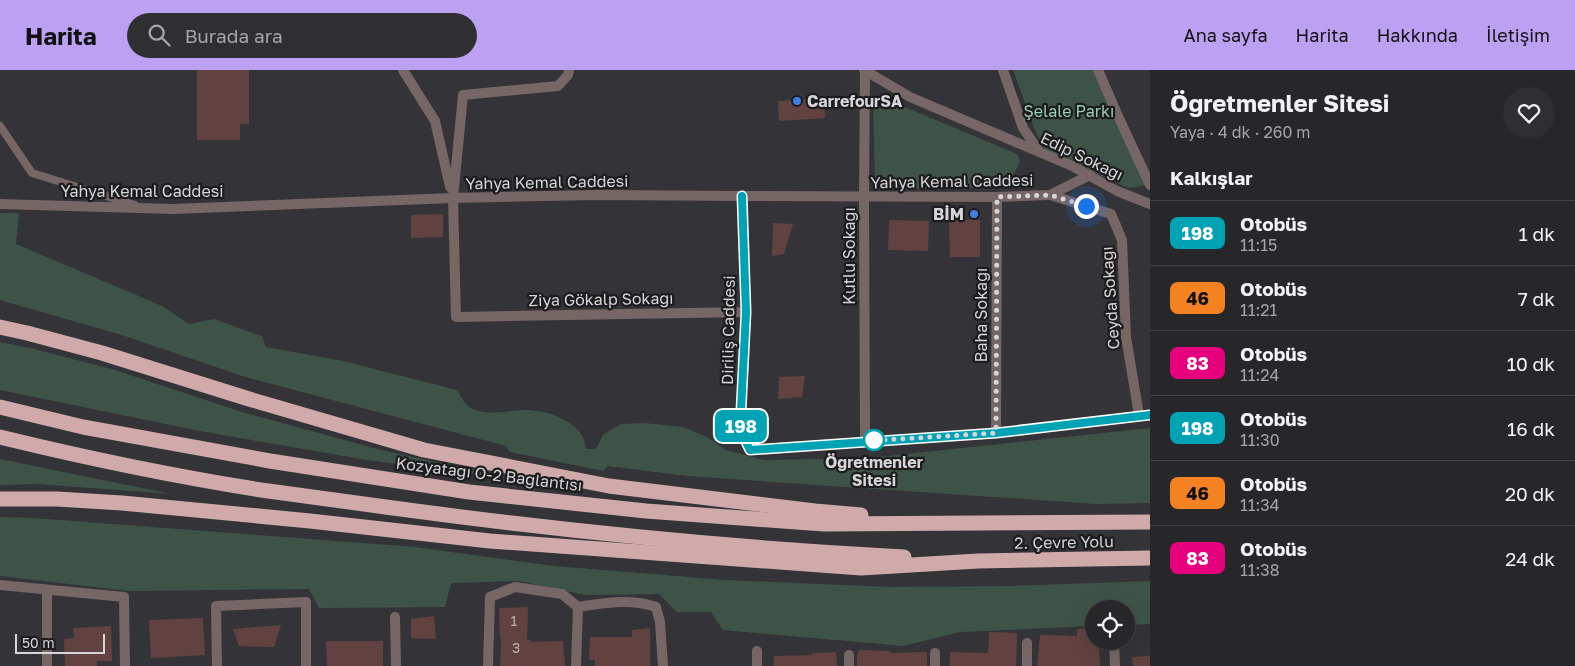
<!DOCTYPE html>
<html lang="tr">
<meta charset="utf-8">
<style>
body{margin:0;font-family:"Golos Text",sans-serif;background:#2f2e31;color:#f1f3f6;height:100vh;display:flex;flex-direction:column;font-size:19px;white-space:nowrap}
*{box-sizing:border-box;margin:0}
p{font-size:16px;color:#a4a5a8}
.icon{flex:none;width:28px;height:28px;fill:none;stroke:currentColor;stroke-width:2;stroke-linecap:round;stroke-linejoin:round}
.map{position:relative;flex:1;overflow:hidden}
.panel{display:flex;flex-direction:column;background:#272629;width:425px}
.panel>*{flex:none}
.badge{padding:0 10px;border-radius:8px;font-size:18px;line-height:32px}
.fabs{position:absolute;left:1085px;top:530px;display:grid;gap:10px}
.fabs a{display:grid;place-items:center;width:50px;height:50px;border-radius:50%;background:#272629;box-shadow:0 5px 20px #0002,0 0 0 1px #434346;font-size:25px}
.scale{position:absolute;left:15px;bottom:12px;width:90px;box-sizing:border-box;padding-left:5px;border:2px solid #d6d5d8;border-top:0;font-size:14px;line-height:18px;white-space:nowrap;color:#d6d5d8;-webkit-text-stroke:4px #1c1b1d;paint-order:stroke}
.you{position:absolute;width:25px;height:25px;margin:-12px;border:4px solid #fff;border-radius:50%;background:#1a73e8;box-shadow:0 0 0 8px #1a73e833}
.map>.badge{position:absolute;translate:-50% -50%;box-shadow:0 0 0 2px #fff}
h2{padding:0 20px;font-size:19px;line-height:45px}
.round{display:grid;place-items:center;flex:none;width:52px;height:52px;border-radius:26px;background:#2f2e31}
.summary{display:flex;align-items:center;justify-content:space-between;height:85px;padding:0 20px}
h1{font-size:24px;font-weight:700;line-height:38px}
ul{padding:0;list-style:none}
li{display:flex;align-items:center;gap:15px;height:65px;padding:0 20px;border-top:1px solid #434346}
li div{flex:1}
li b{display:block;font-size:19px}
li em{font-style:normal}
li .badge{min-width:55px;font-weight:700;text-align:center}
header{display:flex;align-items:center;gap:30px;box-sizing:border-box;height:70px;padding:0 25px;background:#bca0f2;color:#111}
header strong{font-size:24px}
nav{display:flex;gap:28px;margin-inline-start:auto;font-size:18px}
.search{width:350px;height:45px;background:#2f2e31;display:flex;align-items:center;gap:12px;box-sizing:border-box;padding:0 18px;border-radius:28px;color:#a4a5a8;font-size:19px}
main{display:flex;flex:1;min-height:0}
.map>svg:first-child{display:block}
</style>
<header>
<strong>Harita</strong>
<div class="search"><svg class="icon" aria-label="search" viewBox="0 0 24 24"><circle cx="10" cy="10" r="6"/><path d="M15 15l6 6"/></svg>Burada ara</div>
<nav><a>Ana sayfa</a><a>Harita</a><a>Hakkında</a><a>İletişim</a></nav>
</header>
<main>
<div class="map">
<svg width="1150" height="596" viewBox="0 0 1150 596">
<rect width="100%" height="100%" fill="#343337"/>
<g fill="#3e5347">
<polygon points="1013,0 1095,0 1110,42 1147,115 1128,118 1044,79 1034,58"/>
<path d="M 873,26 L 905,37 L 1017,84 L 1020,91 C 1013,108 1010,111 993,117 L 875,120 Z"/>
<path d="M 0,143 L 19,143 L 16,174 L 162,236 L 189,254 L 214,249 L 262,266 L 266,277 L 343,291 L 457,320 C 460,324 463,332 468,336 C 483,348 507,340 525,340 C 544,340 570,348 581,364 C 584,368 585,374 586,379 L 596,379 L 603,365 L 621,354 L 644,353 L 683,357 L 707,367 L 726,380 L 764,390 L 868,388 L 1150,358 L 1150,433 L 1096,434 L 687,406 L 608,396 L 603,401 L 510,382 L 506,376 L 242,306 L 125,266 L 0,230 Z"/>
<polygon points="0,272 30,278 112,299 242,342 381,380 485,403 484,406 367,390 200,361 0,320"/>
<polygon points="0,389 171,424 39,414 0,415"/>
<polygon points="0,447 34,448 415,477 554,496 725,510 890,517 1011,516 1150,511 1150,554 1126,555 1126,539 1094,539 1094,556 960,562 903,576 723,560 711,542 677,542 659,524 585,525 520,511 451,513 445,537 319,538 309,519 129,521 0,506"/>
</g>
<g fill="#624240">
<polygon points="197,0 249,0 249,54 240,54 240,70 197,70"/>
<polygon points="824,28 825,48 779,51 778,31"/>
<polygon points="443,144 443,167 411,168 411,145"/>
<polygon points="889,150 929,151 928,181 888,180"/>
<polygon points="949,150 980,150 980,187 950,187"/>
<polygon points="773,153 793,154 784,184 772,186"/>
<polygon points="805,306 802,327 778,329 779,307"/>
<polygon points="528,537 527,570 531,570 531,572 563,571 565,596 500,596 501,567 500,567 499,538"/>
<polygon points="434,546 436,569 411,568 411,549"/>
<polygon points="203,548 205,585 151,588 149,550"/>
<polygon points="281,555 274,577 239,576 233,559"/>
<polygon points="111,556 112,591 97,591 97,596 65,596 64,569 74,568 73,558"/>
<polygon points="650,558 650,596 595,596 595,590 589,590 590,567 632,567 632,560"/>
<polygon points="1094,558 1094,571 1099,571 1100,596 1037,596 1040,565 1077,566 1077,559"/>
<polygon points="989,562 1017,563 1016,596 950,596 950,582 988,583"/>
<polygon points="326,571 383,571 383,596 327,596"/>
<polygon points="859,580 890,581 890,583 927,582 927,596 857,596 857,586"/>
<polygon points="836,582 837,596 774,596 774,586 812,585 812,583"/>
<polygon points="1150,586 1150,596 1133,596 1132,587"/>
</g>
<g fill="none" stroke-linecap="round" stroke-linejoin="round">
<polyline stroke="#766666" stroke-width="8" points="0,56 32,103 135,135"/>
<g stroke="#766666" stroke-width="10">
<polyline points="403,0 435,51 450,117"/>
<polyline points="569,0 568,5 558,16 463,25 453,128 456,247 746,242"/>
<polyline points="864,0 910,27 1072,96 1117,121 1150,134"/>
<polyline points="865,0 864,127 865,371"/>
<polyline points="1003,0 1023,58 1039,81"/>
<polyline points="1098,0 1118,46 1150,115"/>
<polyline points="1050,125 1111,144 1122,170 1126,267 1139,345"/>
<polyline points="743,126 997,127 1050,125 1090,105"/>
<polyline points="0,134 173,139 453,128"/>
<polyline points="996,363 997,127"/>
<polyline points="0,515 124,527 125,596"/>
<polyline points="47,520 47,596"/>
<path d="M 578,537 C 604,533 631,528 656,537 L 660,552 L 663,596"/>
<polyline points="395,547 396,596"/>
<polyline points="1114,571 1115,596"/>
<polyline points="1027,573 1027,596"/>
<polyline points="757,581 757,596"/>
<polyline points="935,583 935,596"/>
<polyline points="849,585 849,596"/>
<polyline points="217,596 216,536 306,532 306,596"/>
<polyline points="488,596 490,527 515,517 562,524 578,537"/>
<polyline points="576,596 578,537"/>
</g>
<polyline stroke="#766666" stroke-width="10" points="453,128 597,125 743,126 746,242 741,360 750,380 996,363 1150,345"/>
<g stroke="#d0aaab" stroke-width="15">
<polyline points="0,257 27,263 102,283 249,329 424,380 609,416 815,441 861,445"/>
<polyline points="0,337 83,357 270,391 469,422 646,441 824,454 1150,452"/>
<path d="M 0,367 C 86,388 173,406 261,420 C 305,426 349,432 393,438 C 563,461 733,478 904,487"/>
<polyline points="0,429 57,429 122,433 310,451 490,471 861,498 978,491 1150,488"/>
</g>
</g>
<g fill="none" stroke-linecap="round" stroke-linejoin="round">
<g stroke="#fff" stroke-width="11">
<polyline id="line" points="742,126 746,242 740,360 750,380 996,363 1150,345"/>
</g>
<use href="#line" stroke="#00a3b4" stroke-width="8"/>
<polyline stroke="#d6d5d8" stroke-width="5" stroke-dasharray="0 9" points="874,370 866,371 996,363 997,127 1050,125 1086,136"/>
</g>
<g fill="#3f7fe0" stroke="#1c1b1d" stroke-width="2">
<circle cx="797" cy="31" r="5"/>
<circle cx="974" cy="144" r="5"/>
</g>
<circle fill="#fff" stroke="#00a3b4" stroke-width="2.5" cx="874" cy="370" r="10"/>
<g text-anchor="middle" stroke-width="4.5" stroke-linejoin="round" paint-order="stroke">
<g font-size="14" fill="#b9b0b2">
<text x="514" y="556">1</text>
<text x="516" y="583">3</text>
</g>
<g font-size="16" font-weight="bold" fill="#d6d5d8" stroke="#1c1b1d" text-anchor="start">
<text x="807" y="37">CarrefourSA</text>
<text x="964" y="150" text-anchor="end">BİM</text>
</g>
<g font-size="16" fill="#97d0b0" stroke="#1c1b1d">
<text x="1069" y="47">Şelale Parkı</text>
</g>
<g font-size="16" fill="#d6d5d8" stroke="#1c1b1d">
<text transform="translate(1082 86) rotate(26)" y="6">Edip Sokağı</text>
<text transform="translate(952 111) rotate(-1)" y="6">Yahya Kemal Caddesi</text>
<text transform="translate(547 112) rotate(-1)" y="6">Yahya Kemal Caddesi</text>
<text x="142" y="127">Yahya Kemal Caddesi</text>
<text transform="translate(849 186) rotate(-90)" y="6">Kutlu Sokağı</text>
<text transform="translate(1110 228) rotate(-94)" y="6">Ceyda Sokağı</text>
<text transform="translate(601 229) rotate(-1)" y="6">Ziya Gökalp Sokağı</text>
<text transform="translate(981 245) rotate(-90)" y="6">Baha Sokağı</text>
<text transform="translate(728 260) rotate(-89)" y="6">Diriliş Caddesi</text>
<text transform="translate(489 404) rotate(7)" y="6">Kozyatağı O-2 Bağlantısı</text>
<text transform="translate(1064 472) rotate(-1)" y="6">2. Çevre Yolu</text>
</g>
<g font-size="16" font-weight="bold" fill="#d6d5d8" stroke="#1c1b1d">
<text x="874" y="398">Öğretmenler<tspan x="874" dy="18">Sitesi</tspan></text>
</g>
</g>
</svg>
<div class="fabs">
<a><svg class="icon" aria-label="locate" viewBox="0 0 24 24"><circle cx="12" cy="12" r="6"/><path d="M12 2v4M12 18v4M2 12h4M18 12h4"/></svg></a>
</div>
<div class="scale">50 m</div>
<div class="you" style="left:1086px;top:136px"></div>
<b class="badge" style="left:741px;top:356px;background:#00a3b4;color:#fff">198</b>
</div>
<section class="panel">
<div class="summary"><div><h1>Öğretmenler Sitesi</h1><p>Yaya · 4 dk · 260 m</p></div><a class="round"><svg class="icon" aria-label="heart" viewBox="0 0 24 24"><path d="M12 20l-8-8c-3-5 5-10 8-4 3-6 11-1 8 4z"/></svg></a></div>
<h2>Kalkışlar</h2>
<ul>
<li><span class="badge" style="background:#00a3b4;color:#fff">198</span><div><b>Otobüs</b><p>11:15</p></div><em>1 dk</em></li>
<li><span class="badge" style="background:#f58220;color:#111">46</span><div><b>Otobüs</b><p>11:21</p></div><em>7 dk</em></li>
<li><span class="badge" style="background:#e6007e;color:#fff">83</span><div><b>Otobüs</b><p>11:24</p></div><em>10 dk</em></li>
<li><span class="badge" style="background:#00a3b4;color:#fff">198</span><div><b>Otobüs</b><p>11:30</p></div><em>16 dk</em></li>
<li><span class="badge" style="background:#f58220;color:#111">46</span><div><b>Otobüs</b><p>11:34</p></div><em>20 dk</em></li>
<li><span class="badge" style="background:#e6007e;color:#fff">83</span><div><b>Otobüs</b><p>11:38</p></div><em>24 dk</em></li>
</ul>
</section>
</main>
